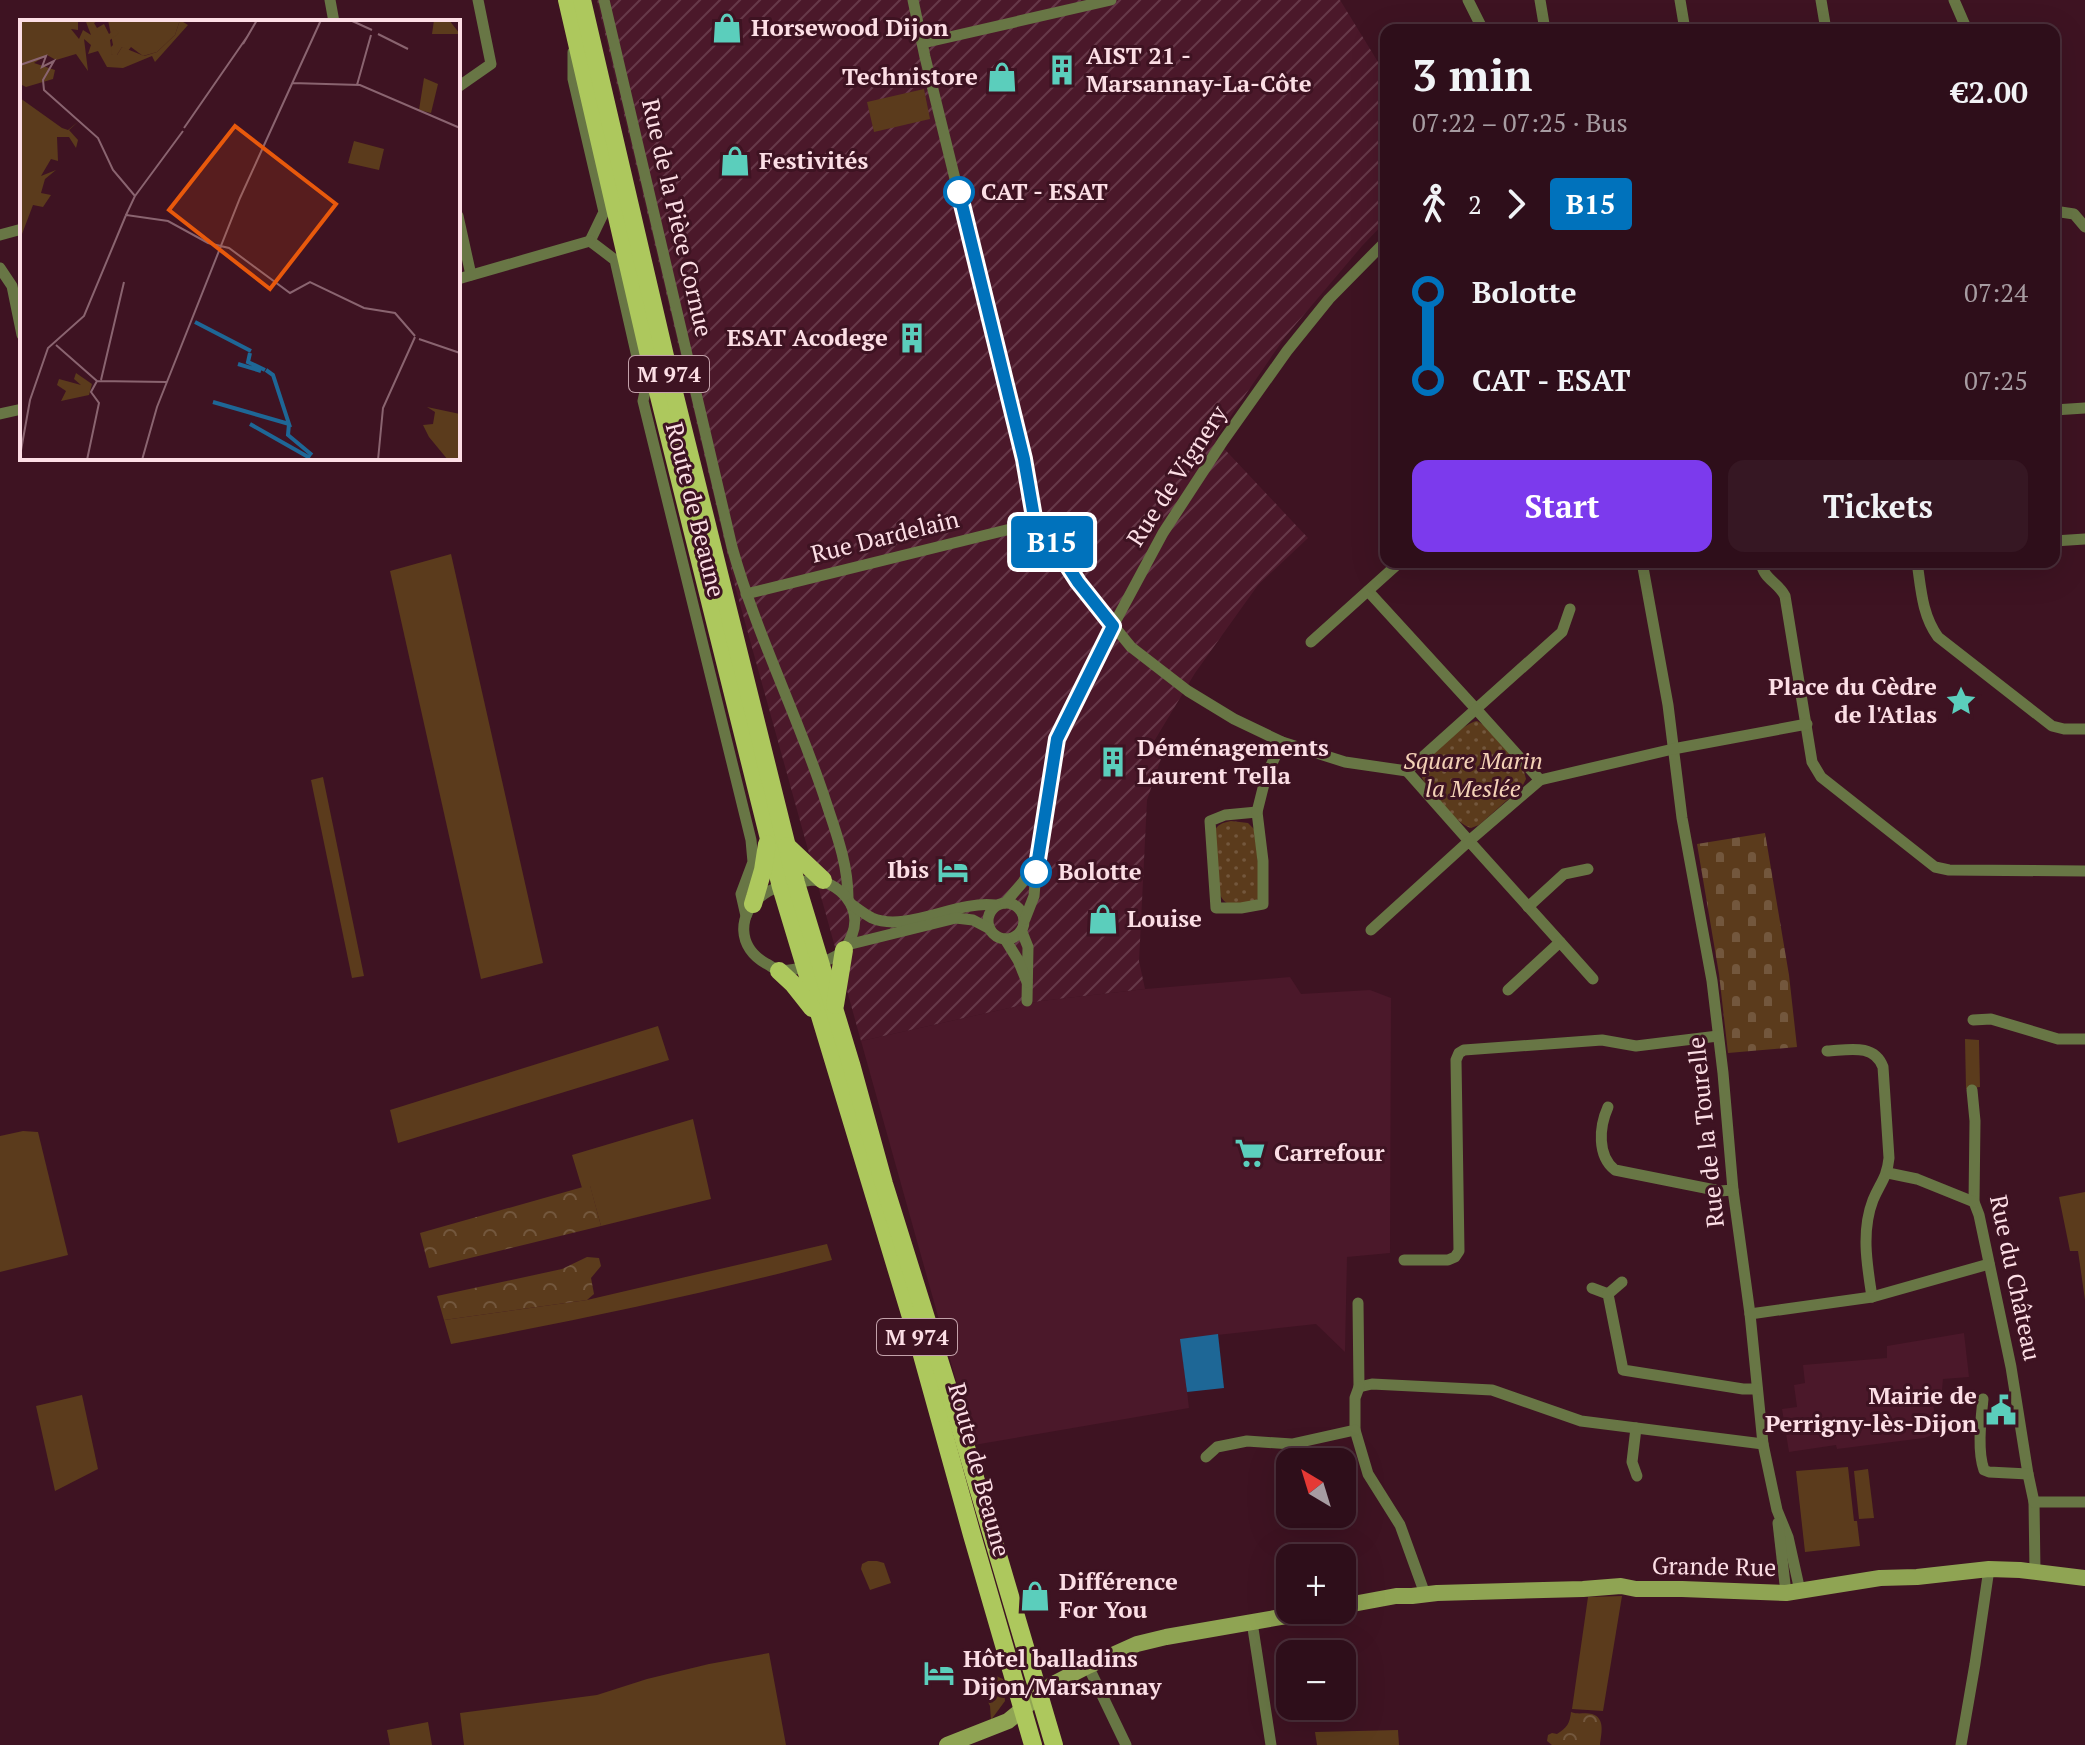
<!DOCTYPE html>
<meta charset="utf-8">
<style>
body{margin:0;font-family:"PT Serif",serif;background:#361723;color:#f1f3f6;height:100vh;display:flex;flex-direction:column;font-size:30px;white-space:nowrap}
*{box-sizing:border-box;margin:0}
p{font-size:26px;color:#a79ca2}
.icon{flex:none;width:44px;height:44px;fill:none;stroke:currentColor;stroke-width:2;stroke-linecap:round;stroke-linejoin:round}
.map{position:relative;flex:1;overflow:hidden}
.panel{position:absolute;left:1380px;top:24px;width:680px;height:544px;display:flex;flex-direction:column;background:#2e0e1a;border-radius:16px;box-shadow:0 8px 32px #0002,0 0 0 2px #492e39}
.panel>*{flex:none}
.badge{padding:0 16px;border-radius:6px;font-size:28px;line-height:52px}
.needle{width:52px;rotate:322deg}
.controls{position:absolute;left:1276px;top:1448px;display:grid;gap:16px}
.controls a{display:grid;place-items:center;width:80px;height:80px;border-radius:16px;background:#2e0e1a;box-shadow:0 8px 32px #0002,0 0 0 2px #492e39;font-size:40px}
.map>.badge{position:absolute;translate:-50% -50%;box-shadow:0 0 0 4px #fff}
.legs{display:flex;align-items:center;gap:12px;height:88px;padding:0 32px;font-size:26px}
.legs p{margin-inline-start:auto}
.overview{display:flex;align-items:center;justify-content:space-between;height:136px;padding:0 32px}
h1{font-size:44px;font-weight:600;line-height:60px}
.primary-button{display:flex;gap:16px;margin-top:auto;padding:16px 32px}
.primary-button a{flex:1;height:92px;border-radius:16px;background:#7c3aed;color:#fff;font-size:32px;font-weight:600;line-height:92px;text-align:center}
.primary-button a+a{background:#361723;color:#f1f3f6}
ul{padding:0 32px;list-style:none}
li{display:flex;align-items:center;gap:28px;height:88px;font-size:30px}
li i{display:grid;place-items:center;width:12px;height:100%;margin:0 10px;background:currentColor}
li i::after{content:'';width:20px;height:20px;margin:-10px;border:6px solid;border-radius:50%;background:#2e0e1a}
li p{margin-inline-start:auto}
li:first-child i{background:linear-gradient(#0000 50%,currentColor 0)}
li:last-child i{background:linear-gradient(currentColor 50%,#0000 0)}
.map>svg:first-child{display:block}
</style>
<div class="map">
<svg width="2085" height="1745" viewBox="0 0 2085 1745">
<defs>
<pattern id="industrial-furrows" width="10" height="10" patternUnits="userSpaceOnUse" patternTransform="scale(2)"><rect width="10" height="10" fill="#4b182a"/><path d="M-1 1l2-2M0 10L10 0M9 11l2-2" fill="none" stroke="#663949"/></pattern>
<pattern id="forest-crowns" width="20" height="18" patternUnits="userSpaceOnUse" patternTransform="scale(2)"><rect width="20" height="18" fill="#5b3b1c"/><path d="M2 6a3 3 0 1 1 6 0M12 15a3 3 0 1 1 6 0" fill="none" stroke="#73573d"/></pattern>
<pattern id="cemetery-stones" width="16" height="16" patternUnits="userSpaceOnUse" patternTransform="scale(2)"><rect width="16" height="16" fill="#5b3b1c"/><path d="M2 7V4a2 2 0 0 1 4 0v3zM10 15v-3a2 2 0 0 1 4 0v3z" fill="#73573d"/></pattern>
<pattern id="park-dots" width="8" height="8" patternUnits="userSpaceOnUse" patternTransform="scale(2)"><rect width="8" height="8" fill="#5b3b1c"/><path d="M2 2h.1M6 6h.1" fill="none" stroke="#73573d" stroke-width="1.8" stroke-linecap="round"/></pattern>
</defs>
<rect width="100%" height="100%" fill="#3e1322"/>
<g fill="#4b182a">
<polygon points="1290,977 1301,994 1370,990 1391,998 1390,1253 1347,1257 1345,1352 1316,1324 1181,1339 1189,1408 974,1445 861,1041 1040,1001 1145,989"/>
<polygon points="1964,1333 1969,1377 1943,1379 1942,1390 1931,1390 1936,1423 1934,1430 1930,1436 1924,1438 1837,1449 1836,1445 1789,1452 1782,1409 1797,1407 1794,1385 1805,1383 1803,1365 1887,1358 1887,1346"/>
</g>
<polygon fill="url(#industrial-furrows)" points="597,0 1340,0 1386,75 1386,221 1362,246 1285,337 1215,439 1308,538 1258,585 1195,673 1150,748 1163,753 1147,800 1139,961 1145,989 1040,1001 861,1041 735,586"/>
<g fill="#5b3b1c">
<polygon points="924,89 930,119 874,132 867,102"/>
<polygon points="451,554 543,963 481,979 390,571"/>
<polygon points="323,777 364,976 352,978 311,780"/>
<polygon points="658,1026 669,1060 398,1143 390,1110"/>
<polygon points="1965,1039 1979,1040 1980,1087 1966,1089"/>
<polygon points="693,1119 711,1199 601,1226 590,1186 582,1188 572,1155"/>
<polygon points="23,1131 38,1132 68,1255 0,1272 0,1136"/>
<polygon points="2085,1192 2085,1300 2078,1251 2070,1251 2059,1197"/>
<path d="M 827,1244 L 832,1260 C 706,1293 579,1320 451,1344 L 444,1320 L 587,1300 Z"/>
<polygon points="82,1395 98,1469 55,1491 36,1406"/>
<polygon points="1848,1467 1854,1521 1857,1521 1860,1546 1805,1552 1796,1471"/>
<polygon points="1868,1469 1874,1518 1859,1519 1854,1471"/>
<polygon points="868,1561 877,1561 884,1563 891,1583 870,1590 861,1569 862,1564"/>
<polygon points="1622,1596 1603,1711 1572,1709 1588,1597"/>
<polygon points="769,1653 786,1745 464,1745 460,1713 597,1695 647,1679 709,1664"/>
<polygon points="996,1676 1003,1679 1005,1701 991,1720 990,1706 986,1698"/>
<polygon points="428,1722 432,1745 390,1745 387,1730"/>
<polygon points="1398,1730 1399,1745 1317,1745 1315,1732"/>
</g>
<g fill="url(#forest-crowns)">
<polygon points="590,1185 601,1226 429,1268 420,1233"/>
<polygon points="587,1257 599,1258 601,1266 591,1278 594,1294 587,1300 444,1320 437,1296 562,1269"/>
<path d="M 1571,1712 C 1579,1715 1584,1712 1592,1714 C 1606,1718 1601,1735 1600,1745 L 1552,1745 L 1547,1741 L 1548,1735 L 1552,1733 L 1557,1734 C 1567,1728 1570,1723 1571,1712 Z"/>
</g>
<polygon fill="url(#cemetery-stones)" points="1765,833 1789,975 1797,1047 1728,1053 1719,974 1697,844"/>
<g fill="url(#park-dots)">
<path d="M 1477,721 L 1484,725 L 1523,768 L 1526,779 L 1522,787 L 1479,825 L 1471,828 C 1457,825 1421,785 1420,771 C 1425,758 1463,723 1477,721 Z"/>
<path d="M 1231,821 L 1248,823 L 1255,830 L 1261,896 L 1253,903 C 1245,904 1234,906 1227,903 C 1211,894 1215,850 1214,833 C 1217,824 1222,823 1231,821 Z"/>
</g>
<polygon fill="#1e6796" points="1218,1334 1224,1388 1187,1392 1180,1339"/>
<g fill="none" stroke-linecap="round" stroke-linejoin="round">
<g stroke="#687645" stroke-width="11">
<polyline points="330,0 334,22"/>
<path d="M 604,0 L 732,547 C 756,633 796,712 824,796 C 835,830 848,862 848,898"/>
<polyline points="913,0 925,57 1024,459 1035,523"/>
<polyline points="1468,0 1483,30"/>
<polyline points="1540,0 1545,30"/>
<polyline points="1680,0 1685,30"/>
<polyline points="1821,0 1826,30"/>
<polyline points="1954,0 1967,30"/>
<polyline points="923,43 1111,0"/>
<polyline points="573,52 573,79 604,212 590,241"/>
<polyline points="458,87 491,64 478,0"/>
<polyline points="2054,211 2074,214 2085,227"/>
<polyline points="458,216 471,275"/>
<polyline points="0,235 22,229"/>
<polyline points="590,241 615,260 645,392 643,401 751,840 753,862 741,894 746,916"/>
<polyline points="0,268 12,286 22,335"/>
<polyline points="458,279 590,241"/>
<polyline points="2054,410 2085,408"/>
<polyline points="0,414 22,409"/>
<polyline points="1035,523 1049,537 1078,582 1131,647 1188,691 1234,719 1282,742 1345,762 1407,771"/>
<polyline points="2054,541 2085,539"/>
<polyline points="1642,562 1668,705 1682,818 1712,981 1723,1073 1733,1190 1750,1314 1763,1444 1777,1510 1788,1537 1800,1591"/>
<path d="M 1761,562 C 1763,579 1778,582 1785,596 L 1812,762 L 1821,777 L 1935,867 L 1949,870 L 2085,871"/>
<path d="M 1917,562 C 1921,589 1922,615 1938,637 L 2052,726 L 2064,729 L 2085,729"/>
<polyline points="1368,591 1476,709 1562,632 1570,609"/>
<polyline points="746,594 1035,523"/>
<polyline points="1311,642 1400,562"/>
<polygon points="1476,709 1540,780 1469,841 1407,771"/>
<polyline points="1540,780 1673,749 1807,724"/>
<polygon points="1257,812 1263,861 1263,904 1241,908 1216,908 1210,821 1225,815"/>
<polyline points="1257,812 1266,776 1282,742"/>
<path d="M 812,880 C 839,881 863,907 852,935 C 850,940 847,947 843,951 C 834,959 821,963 809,966 C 801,968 787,972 778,970 C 774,969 771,966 767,964 C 737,948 736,914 764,894 C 777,885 796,883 812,880 Z"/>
<circle cx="1006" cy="921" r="18"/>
<polyline points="1005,903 1023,882 1034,864"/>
<path d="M 851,904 C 858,909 864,914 872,918 C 906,933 957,900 995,905"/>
<polyline points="1528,907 1564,874 1588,869"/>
<polyline points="1025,919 1034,896 1037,860 1057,739 1113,626 1163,533 1223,441 1287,351 1329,299 1386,241"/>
<polyline points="1371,930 1469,841 1560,942"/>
<polyline points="1022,932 1028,947 1027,1001"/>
<polyline points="1005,939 1018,960 1027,982"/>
<polyline points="847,945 956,918 973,920 990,929"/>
<polyline points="1508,990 1560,942 1593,979"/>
<polyline points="1973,1020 1991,1019 2058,1039 2085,1039"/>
<path d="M 1827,1051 C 1848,1050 1874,1043 1883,1067 L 1889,1158 C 1887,1178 1880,1183 1873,1200 C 1861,1231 1867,1265 1872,1297"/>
<polyline points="1972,1090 1975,1121 1974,1202 1979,1215 2011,1367 2028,1474 2034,1502 2035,1571"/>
<path d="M 1608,1107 C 1599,1127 1597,1156 1615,1170 L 1720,1191 L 1733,1190"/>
<polyline points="1888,1173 1917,1179 1974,1202"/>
<polyline points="1404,1260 1448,1260 1455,1257 1459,1251 1456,1060 1459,1053 1464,1050 1602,1040 1636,1046 1718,1036"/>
<polyline points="1592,1288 1608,1294 1623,1370 1743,1389 1757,1389"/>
<polyline points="1608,1294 1622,1282"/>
<polyline points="1358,1303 1359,1387 1372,1384 1492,1390 1581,1421 1763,1444"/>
<polyline points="1750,1314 1872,1297 1989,1264"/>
<polyline points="1359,1387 1355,1398 1355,1430 1368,1474 1400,1525 1425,1594"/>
<path d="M 1983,1399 C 1981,1419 1977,1451 1984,1470 L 1989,1472 L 2028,1474"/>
<polyline points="1636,1428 1632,1462 1637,1476"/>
<polyline points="1206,1457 1217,1447 1247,1441 1292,1444 1355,1430"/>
<polyline points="2034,1502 2085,1502"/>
<polyline points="1778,1523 1786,1593"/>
<polyline points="1252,1622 1271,1745"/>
<polyline points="1088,1666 1126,1745"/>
<polyline points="1961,1745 1975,1664 1989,1569"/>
</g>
<g stroke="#8fa453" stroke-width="16">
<polyline points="1342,1606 1396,1596 1412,1596 1437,1593 1583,1589 1621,1586 1636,1589 1682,1589 1786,1593 1880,1578 1917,1577 1989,1569 2020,1570 2085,1578"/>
<polyline points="947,1745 1008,1721 1053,1684 1088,1666 1137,1644 1166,1637 1321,1610"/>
</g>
<g stroke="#adc85d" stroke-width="18">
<polyline points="567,0 650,360 781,887 917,1337 972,1535 1033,1745"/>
<polyline points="582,0 665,356 796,883 851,1064 884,1184 958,1420 1054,1745"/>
<polyline points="787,846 823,880"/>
<polyline points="753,904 763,870 767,844"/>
<polyline points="779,971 793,984 812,1008"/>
<polyline points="835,1005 844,950"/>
</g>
</g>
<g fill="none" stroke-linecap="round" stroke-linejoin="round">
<g stroke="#fff" stroke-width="18">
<polyline id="line-1" points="959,192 1024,459 1035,523 1049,537 1078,582 1113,626 1057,739 1036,872"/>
</g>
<use href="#line-1" stroke="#0072bc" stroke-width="12"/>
</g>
<defs>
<g id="shop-bare" transform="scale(2.4)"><path d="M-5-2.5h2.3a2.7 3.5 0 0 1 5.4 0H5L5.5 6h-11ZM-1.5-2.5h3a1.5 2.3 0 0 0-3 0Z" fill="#5bcebc" stroke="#3e1322" stroke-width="2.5" paint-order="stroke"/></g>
<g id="building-bare" transform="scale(2.4)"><path d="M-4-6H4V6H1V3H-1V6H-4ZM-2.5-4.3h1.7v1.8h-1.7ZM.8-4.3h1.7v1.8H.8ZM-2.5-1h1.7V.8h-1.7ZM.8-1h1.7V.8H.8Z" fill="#5bcebc" stroke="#3e1322" stroke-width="2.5" paint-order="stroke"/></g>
<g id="sight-bare" transform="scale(2.4)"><path d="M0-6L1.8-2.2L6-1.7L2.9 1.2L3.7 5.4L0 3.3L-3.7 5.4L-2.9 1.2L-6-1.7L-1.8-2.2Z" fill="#5bcebc" stroke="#3e1322" stroke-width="2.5" paint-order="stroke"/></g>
<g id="hotel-bare" transform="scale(2.4)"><path d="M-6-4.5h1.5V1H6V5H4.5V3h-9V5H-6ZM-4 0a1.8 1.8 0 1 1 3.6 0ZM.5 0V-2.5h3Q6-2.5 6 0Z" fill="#5bcebc" stroke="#3e1322" stroke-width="2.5" paint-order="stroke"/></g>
<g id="supermarket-bare" transform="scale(2.4)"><path d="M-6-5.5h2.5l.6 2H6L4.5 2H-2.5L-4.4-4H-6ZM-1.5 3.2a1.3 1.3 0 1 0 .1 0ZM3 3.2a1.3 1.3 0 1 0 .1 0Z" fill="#5bcebc" stroke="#3e1322" stroke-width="2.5" paint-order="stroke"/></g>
<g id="civic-bare" transform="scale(2.4)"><path d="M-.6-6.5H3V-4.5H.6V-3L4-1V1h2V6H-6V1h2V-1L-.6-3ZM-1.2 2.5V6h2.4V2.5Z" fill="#5bcebc" stroke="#3e1322" stroke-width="2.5" paint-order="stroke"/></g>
</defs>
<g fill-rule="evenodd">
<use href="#shop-bare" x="727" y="28"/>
<use href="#building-bare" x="1062" y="70"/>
<use href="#shop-bare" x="1002" y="77"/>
<use href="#shop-bare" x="735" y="161"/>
<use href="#building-bare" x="912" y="338"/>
<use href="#sight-bare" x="1961" y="701"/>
<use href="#building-bare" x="1113" y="762"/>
<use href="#hotel-bare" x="953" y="870"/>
<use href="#shop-bare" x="1103" y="919"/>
<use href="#supermarket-bare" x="1250" y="1153"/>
<use href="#civic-bare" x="2001" y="1410"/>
<use href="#shop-bare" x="1035" y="1596"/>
<use href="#hotel-bare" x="939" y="1673"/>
</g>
<g fill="#fff" stroke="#0072bc" stroke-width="4">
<circle cx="959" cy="192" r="14"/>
<circle cx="1036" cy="872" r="14"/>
</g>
<g text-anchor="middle" stroke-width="6" stroke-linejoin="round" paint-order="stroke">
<g fill="#3e1322" stroke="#c3a1aa" stroke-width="2">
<rect x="629" y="356" width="80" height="36" rx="6"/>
<rect x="877" y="1319" width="80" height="36" rx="6"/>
</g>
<g font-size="22" font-weight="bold" fill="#fcdee5">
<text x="669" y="382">M 974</text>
<text x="917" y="1345">M 974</text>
</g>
<g font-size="24" font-weight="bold" fill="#fcdee5" stroke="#3e1322" text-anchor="start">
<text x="751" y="36">Horsewood Dijon</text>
<text x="1086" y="64">AIST 21 -<tspan x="1086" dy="28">Marsannay-La-Côte</tspan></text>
<text x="978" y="85" text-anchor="end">Technistore</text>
<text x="759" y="169">Festivités</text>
<text x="888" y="346" text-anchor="end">ESAT Acodege</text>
<text x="1937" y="695" text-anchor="end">Place du Cèdre<tspan x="1937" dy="28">de l'Atlas</tspan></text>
<text x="1137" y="756">Déménagements<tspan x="1137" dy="28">Laurent Tella</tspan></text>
<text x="929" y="878" text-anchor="end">Ibis</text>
<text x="1127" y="927">Louise</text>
<text x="1274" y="1161">Carrefour</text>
<text x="1977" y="1404" text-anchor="end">Mairie de<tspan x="1977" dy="28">Perrigny-lès-Dijon</tspan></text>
<text x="1059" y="1590">Différence<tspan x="1059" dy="28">For You</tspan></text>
<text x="963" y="1667">Hôtel balladins<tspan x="963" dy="28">Dijon/Marsannay</tspan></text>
</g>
<g font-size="24" font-weight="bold" fill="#fcdee5" stroke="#3e1322" text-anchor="start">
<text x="981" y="200">CAT - ESAT</text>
<text x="1058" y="880">Bolotte</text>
</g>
<g font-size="24" fill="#fcdee5" stroke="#3e1322">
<text transform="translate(677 218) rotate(77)" y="8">Rue de la Pièce Cornue</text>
<text transform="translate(1177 476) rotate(-57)" y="8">Rue de Vignery</text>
<text transform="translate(695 510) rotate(76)" y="8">Route de Beaune</text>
<text transform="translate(885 537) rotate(-14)" y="8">Rue Dardelain</text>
<text transform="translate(1706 1132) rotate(-96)" y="8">Rue de la Tourelle</text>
<text transform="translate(2015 1278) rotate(78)" y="8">Rue du Château</text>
<text transform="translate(979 1470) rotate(75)" y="8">Route de Beaune</text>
<text transform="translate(1714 1567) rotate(1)" y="8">Grande Rue</text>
</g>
<g font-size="24" font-style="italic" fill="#f4d2b7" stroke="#3e1322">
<text x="1473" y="769">Square Marin<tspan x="1473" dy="28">la Meslée</tspan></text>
</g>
</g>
<g transform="translate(20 20)">
<rect width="440" height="440" fill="#3e1322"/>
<path d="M 88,0 L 160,0 L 155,15 L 137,32 L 123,36 L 111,27 L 107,32 L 102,27 L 95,38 L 86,28 L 88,20 L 89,29 L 93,25 ZM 404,58 L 418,64 L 411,93 L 399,90 ZM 334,121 L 364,129 L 359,150 L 328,143 ZM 56,353 L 72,364 L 69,375 L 41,381 L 46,371 L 37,365 L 39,359 L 61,365 L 54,359 Z" fill="#5b3b1c"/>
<path d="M 0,0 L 58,0 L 58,10 L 51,9 L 59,19 L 63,10 L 71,15 L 66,2 L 79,0 L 74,3 L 77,8 L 84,4 L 89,14 L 95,9 L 99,13 L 90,20 L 92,35 L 97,35 L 102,27 L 124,36 L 137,32 L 155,15 L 160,0 L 168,5 L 135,42 L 132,36 L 103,48 L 87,47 L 78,31 L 68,34 L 71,25 L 64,19 L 68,51 L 56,34 L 36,40 L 27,35 L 14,43 L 35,50 L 33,59 L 6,67 L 0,64 ZM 414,0 L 429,0 L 440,14 L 412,14 ZM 0,78 L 42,108 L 48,110 L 59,101 L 49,110 L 58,120 L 56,128 L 49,117 L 37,117 L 38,141 L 31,139 L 21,156 L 36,150 L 25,159 L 21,173 L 31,175 L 23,187 L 13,185 L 2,214 ZM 407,387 L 440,394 L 440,440 L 428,440 L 409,417 L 403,405 L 413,404 L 415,392 Z" fill="#5b3b1c"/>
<path fill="none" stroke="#1e6796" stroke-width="4" d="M 175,302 L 231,331M 230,333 L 228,342 L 245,350M 218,344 L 241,351M 193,382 L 269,404 L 253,355 L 246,350M 230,404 L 290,438M 269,404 L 268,415 L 292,435"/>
<path fill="none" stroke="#8a6470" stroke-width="2" d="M 330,0 L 352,10M 358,14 L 388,29M 223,24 L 237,0M 0,45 L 26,36 L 22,47 L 34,41 L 23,60 L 24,70 L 78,118 L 93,150 L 115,176 L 106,195 L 148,201 L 188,223 L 209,228 L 270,273 L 290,262 L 344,288 L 375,293 L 395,316M 272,63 L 340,65 L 440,108M 337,65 L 351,15M 164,108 L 227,17M 115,176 L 163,111M 399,319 L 440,333M 36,325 L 77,361 L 147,362M 81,360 L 104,262M 0,436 L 10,380 L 28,328 L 64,296 L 106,195M 67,440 L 79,383 L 71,372 L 77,361M 122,440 L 137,387 L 220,178 L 301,0M 358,440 L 363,388 L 395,317"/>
<path fill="#e8590c" fill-opacity="0.15" stroke="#e8590c" stroke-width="4" d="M 215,106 L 316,184 L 250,269 L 149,190 Z"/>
<rect width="440" height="440" fill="none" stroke="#fcdee5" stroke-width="4"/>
</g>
</svg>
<div class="controls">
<a><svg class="needle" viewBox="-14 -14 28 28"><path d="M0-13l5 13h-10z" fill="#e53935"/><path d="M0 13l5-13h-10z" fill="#a79ca2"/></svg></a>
<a>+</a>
<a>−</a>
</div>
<b class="badge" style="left:1052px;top:542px;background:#0072bc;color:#fff">B15</b>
<section class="panel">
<div class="overview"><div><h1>3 min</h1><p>07:22 – 07:25 · Bus</p></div><b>€2.00</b></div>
<div class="legs"><svg class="icon" aria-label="walk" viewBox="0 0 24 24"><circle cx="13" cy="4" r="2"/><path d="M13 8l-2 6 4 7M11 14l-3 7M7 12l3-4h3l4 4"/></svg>2<svg class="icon" aria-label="forward" viewBox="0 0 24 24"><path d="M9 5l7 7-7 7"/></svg><b class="badge" style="background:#0072bc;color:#fff">B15</b></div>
<ul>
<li><i style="color:#0072bc"></i><b>Bolotte</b><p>07:24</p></li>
<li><i style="color:#0072bc"></i><b>CAT - ESAT</b><p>07:25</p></li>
</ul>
<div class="primary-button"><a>Start</a><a>Tickets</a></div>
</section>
</div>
